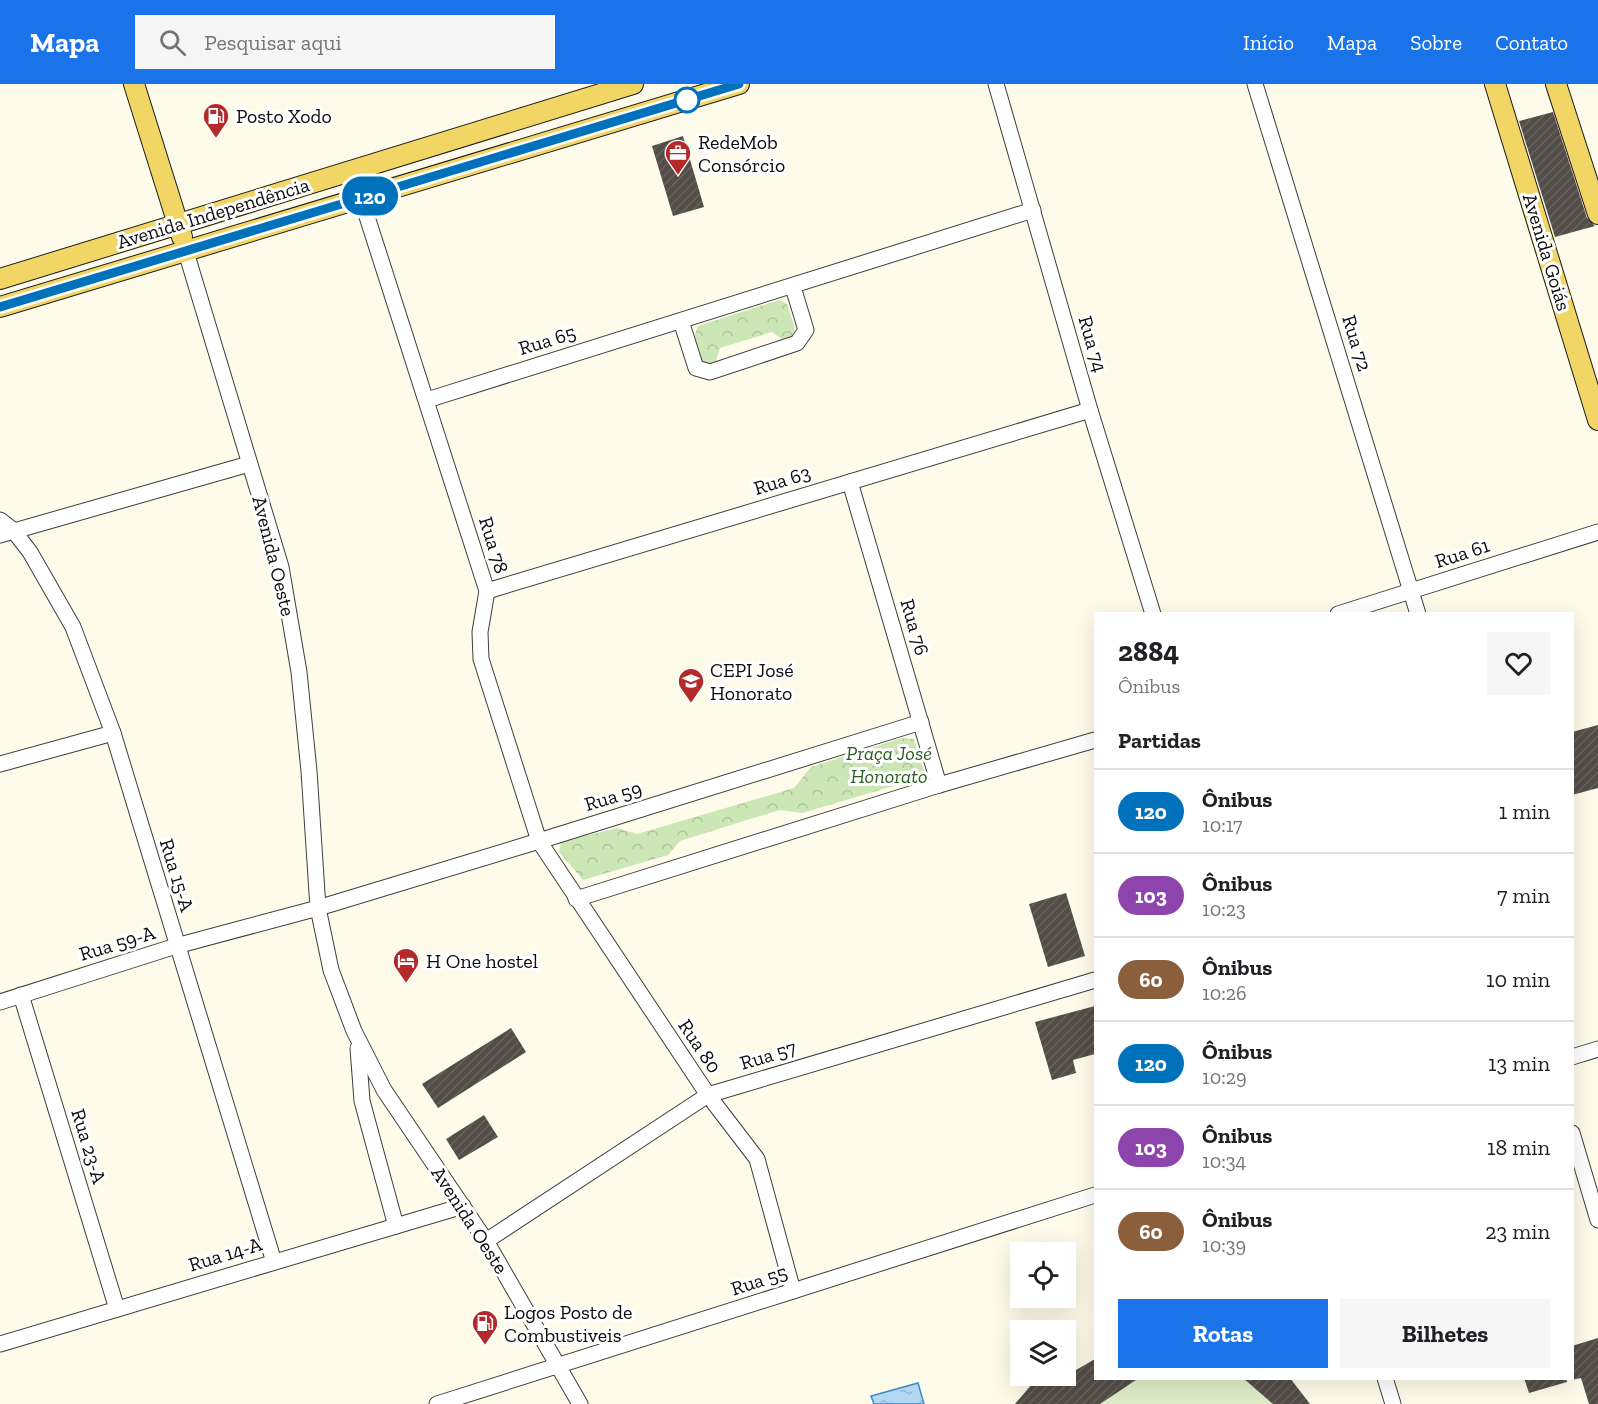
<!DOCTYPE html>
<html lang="pt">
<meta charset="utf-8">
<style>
body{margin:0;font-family:"Zilla Slab",serif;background:#f6f6f6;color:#202124;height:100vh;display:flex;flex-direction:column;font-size:22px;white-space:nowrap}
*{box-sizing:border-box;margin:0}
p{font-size:20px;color:#757577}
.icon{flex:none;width:33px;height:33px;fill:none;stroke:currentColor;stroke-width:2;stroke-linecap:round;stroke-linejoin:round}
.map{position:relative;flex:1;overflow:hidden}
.drawer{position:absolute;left:1094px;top:528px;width:480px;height:768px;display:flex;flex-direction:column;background:#fff;border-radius:0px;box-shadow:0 6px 24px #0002}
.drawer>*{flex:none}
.badge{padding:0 12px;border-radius:20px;font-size:21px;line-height:39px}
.fabs{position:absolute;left:1010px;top:1158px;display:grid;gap:12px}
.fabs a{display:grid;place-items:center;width:66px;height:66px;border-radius:0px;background:#fff;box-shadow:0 6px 24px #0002;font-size:30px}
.map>.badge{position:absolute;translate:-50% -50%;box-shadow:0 0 0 3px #fff}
h2{padding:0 24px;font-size:22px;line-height:54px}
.round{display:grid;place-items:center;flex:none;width:63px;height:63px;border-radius:0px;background:#f6f6f6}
.headline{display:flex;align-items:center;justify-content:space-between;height:102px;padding:0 24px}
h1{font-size:28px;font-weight:700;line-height:45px}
.primary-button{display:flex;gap:12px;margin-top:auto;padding:12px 24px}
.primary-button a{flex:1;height:69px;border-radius:0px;background:#1a73e8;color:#fff;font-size:24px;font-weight:700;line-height:69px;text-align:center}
.primary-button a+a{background:#f6f6f6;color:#202124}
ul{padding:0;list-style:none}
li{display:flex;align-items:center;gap:18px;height:84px;padding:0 24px;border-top:2px solid #e0e0e0}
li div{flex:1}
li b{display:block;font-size:22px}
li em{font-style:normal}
li .badge{min-width:66px;font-weight:700;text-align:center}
header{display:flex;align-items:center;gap:36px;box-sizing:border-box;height:84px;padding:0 30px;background:#1a73e8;color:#fff}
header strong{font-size:28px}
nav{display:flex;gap:33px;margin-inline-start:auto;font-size:21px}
.search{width:420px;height:54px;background:#f6f6f6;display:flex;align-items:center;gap:15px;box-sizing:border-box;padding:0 21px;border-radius:0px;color:#757577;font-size:22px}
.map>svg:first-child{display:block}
</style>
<header>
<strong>Mapa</strong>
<div class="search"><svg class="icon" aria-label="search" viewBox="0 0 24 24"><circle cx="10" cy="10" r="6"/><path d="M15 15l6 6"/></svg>Pesquisar aqui</div>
<nav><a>Início</a><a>Mapa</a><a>Sobre</a><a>Contato</a></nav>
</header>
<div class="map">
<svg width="1598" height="1320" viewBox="0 0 1598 1320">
<defs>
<pattern id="park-crowns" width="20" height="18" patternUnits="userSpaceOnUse" patternTransform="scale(1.5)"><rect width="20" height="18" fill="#cde6b6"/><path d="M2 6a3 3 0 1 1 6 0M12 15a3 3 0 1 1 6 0" fill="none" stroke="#afc49b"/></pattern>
<pattern id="water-ripples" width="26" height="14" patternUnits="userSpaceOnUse" patternTransform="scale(1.5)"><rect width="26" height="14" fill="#b1d7f3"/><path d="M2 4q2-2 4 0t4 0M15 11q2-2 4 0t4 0" fill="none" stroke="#97b7cf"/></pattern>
<pattern id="building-hatch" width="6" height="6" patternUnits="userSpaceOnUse" patternTransform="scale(1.5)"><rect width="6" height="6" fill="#534d48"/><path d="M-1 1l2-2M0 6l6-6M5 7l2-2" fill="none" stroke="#67625e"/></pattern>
</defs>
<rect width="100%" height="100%" fill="#fefbea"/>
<g fill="url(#park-crowns)">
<polygon points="779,216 787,220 795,244 791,253 782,255 772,248 720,264 716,277 708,280 701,277 694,253 698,242"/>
<polygon points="902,654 914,655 924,687 914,696 802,729 780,726 750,735 680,757 668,771 583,796 559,768 561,758 617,744 637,750 794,704 811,683"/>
</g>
<polygon fill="#dfeec7" points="1095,1275 1095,1294 1290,1295 1310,1320 1015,1320 1039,1292 1054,1292 1059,1296"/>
<polygon fill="url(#water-ripples)" stroke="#3b89c6" stroke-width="1.5" points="918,1299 924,1320 874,1320 871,1312"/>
<g fill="url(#building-hatch)">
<polygon points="1553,28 1587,134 1595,142 1555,153 1519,37"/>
<polygon points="683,52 704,123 673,132 652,62"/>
<polygon points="1598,641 1598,704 1572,711 1572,648"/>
<polygon points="1066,809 1085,872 1048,883 1029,820"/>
<polygon points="1095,922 1095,970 1073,976 1076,989 1052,996 1035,938"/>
<polygon points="511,944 526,968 438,1024 422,1000"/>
<polygon points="484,1031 498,1053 459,1076 446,1055"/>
<polygon points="1598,1254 1598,1320 1589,1320 1581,1294 1572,1296 1572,1262"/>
<polygon points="1095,1275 1095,1294 1139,1294 1100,1320 1015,1320 1039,1292 1054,1292 1059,1296"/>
<polygon points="1243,1294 1290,1294 1310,1320 1273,1320"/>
<polygon points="1524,1294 1566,1294 1567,1298 1529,1309"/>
</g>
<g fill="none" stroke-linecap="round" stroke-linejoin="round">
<g stroke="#3e3e3e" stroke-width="17">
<g id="minor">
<polyline points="996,0 1090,326 1153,530"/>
<polyline points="1255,0 1418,530"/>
<polyline points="361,114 487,507 480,548 481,575 539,757 708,1011 757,1075 793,1207"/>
<polyline points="186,168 281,483 299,588 309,687 318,824 331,886 354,947 384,1006 486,1157 580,1320"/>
<polyline points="681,237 696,284 710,288 797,259 806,246 793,203"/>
<polyline points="427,316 1033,126"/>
<polyline points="850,398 939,701"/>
<polyline points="0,436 13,446 30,468 73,543 113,649 274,1178"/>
<polyline points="0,451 249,380"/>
<polyline points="487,507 1090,326"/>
<polyline points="1338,530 1598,448"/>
<polyline points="0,680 113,649"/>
<polyline points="576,815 939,701 1095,656"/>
<polyline points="21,911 117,1225"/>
<polyline points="0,918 176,862 318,824 539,757 921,638"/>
<polyline points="358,964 362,1017 396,1142"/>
<polyline points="1572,973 1598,965"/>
<polyline points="1572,1049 1598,1136"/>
<polyline points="486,1157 708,1011 1095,896"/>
<polyline points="0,1260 463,1122"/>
<polyline points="1385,1294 1393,1320"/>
<polyline points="437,1320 1095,1111"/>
</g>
</g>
<g stroke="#1c1c1c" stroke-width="22">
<g id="major">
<polyline points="134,0 182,153"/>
<polyline points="1495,0 1598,336"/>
<polyline points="1556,0 1598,130"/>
<polyline points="0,195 633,0"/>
<polyline points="0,223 739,0"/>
</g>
</g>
<use href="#minor" stroke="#fff" stroke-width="15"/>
<use href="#major" stroke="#f2d665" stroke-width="20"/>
</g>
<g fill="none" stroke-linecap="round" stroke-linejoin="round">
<g stroke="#fff" stroke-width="14">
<polyline id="line" points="0,223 739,0"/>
</g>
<use href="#line" stroke="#0072bc" stroke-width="9"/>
</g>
<defs>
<g id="fuel-pin" transform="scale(1.35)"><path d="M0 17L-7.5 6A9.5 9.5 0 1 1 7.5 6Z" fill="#b42a2a" stroke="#fff"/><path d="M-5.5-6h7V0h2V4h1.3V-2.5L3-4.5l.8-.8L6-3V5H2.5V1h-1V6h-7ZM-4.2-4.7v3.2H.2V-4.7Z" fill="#fff"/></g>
<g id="office-pin" transform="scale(1.35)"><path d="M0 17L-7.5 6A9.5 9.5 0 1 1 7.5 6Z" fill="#b42a2a" stroke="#fff"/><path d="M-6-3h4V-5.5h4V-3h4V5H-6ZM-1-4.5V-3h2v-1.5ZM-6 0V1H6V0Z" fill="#fff"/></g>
<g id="school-pin" transform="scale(1.35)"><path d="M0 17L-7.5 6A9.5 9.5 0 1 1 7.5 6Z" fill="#b42a2a" stroke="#fff"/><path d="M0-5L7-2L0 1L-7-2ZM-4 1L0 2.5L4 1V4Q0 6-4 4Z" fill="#fff"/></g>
<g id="hotel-pin" transform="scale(1.35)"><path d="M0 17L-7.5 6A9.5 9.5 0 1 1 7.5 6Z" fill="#b42a2a" stroke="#fff"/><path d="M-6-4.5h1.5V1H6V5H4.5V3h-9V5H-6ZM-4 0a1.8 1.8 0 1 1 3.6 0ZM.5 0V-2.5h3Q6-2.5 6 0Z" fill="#fff"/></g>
</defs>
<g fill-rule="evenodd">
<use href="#fuel-pin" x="216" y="32"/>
<use href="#office-pin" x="678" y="69"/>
<use href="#school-pin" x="691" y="597"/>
<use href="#hotel-pin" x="406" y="877"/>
<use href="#fuel-pin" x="485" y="1239"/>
</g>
<circle fill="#fff" stroke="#0072bc" stroke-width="3" cx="687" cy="16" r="12"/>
<g text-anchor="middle" stroke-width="6" stroke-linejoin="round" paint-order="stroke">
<g font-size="20" fill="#0b0b0b" stroke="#fff" text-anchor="start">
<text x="236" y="39">Posto Xodo</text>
<text x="698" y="65">RedeMob<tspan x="698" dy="23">Consórcio</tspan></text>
<text x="710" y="593">CEPI José<tspan x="710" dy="23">Honorato</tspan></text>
<text x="426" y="884">H One hostel</text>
<text x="504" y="1235">Logos Posto de<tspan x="504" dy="23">Combustiveis</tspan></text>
</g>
<g font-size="20" fill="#0b0b0b" stroke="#fff">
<text transform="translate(213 129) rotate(-17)" y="7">Avenida Independência</text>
<text transform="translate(1547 168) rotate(73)" y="7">Avenida Goiás</text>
<text transform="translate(547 256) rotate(-17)" y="7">Rua 65</text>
<text transform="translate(1357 259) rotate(73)" y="7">Rua 72</text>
<text transform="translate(1093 260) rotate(74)" y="7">Rua 74</text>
<text transform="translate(782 396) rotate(-17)" y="7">Rua 63</text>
<text transform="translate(494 461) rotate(73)" y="7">Rua 78</text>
<text transform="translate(1462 469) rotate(-18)" y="7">Rua 61</text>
<text transform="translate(274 472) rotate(76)" y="7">Avenida Oeste</text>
<text transform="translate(915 543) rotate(74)" y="7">Rua 76</text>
<text transform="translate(613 712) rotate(-17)" y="7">Rua 59</text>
<text transform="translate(177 791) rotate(73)" y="7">Rua 15-A</text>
<text transform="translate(117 859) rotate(-17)" y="7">Rua 59-A</text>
<text transform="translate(700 962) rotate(56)" y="7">Rua 80</text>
<text transform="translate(768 971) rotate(-17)" y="7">Rua 57</text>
<text transform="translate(89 1062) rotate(73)" y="7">Rua 23-A</text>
<text transform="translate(470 1136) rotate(57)" y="7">Avenida Oeste</text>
<text transform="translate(225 1170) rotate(-17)" y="7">Rua 14-A</text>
<text transform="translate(759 1196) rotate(-18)" y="7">Rua 55</text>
</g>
<g font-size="20" font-style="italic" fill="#295f1f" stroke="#fff">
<text x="889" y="676">Praça José<tspan x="889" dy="23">Honorato</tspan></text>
</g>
</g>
</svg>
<div class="fabs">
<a><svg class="icon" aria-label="locate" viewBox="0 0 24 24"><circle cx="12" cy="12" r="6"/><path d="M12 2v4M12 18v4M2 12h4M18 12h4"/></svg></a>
<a><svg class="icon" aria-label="layers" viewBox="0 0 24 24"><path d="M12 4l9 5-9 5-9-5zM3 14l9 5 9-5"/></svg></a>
</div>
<b class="badge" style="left:370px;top:112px;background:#0072bc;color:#fff">120</b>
<section class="drawer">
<div class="headline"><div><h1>2884</h1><p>Ônibus</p></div><a class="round"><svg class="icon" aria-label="heart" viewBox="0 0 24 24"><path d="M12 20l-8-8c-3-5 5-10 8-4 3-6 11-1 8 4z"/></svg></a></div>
<h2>Partidas</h2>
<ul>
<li><span class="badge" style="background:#0072bc;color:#fff">120</span><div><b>Ônibus</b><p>10:17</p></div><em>1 min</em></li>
<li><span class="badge" style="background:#8e44ad;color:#fff">103</span><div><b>Ônibus</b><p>10:23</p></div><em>7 min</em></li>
<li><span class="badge" style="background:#8b5e3c;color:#fff">60</span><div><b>Ônibus</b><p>10:26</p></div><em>10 min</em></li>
<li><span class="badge" style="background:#0072bc;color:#fff">120</span><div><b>Ônibus</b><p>10:29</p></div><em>13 min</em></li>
<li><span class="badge" style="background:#8e44ad;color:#fff">103</span><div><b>Ônibus</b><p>10:34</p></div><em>18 min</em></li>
<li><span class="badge" style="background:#8b5e3c;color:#fff">60</span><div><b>Ônibus</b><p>10:39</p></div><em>23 min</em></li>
</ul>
<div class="primary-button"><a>Rotas</a><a>Bilhetes</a></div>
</section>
</div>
